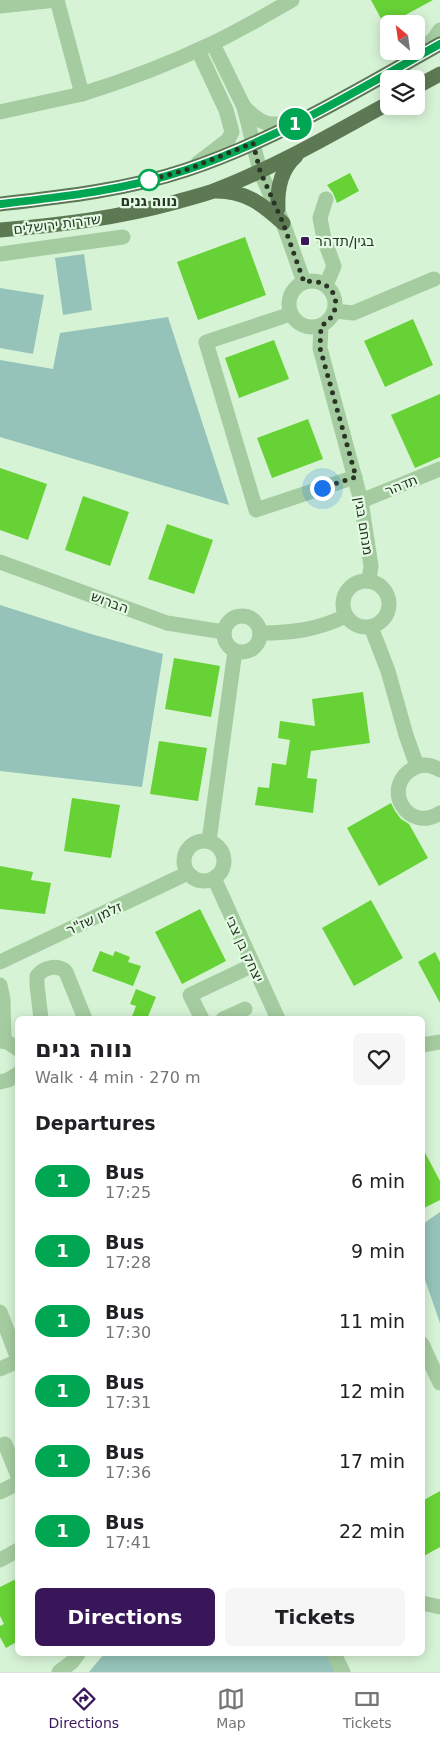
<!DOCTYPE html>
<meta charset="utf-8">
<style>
body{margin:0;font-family:"DejaVu Sans","Noto Sans Hebrew",sans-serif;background:#f6f6f6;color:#202124;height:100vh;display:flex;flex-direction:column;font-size:19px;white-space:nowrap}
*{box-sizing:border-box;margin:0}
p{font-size:16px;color:#757577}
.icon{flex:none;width:28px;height:28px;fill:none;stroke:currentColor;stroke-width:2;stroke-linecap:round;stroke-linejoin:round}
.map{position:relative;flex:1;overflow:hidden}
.side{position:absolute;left:15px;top:1016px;width:410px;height:640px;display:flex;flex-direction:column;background:#fff;border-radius:8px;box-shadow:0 2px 12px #0003}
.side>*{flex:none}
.badge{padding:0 10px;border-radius:16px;font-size:18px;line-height:32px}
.needle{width:32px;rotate:331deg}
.controls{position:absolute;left:380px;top:15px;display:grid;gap:10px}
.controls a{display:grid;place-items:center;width:45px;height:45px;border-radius:8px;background:#fff;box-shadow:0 2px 12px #0003;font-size:25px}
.you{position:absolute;width:25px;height:25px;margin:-12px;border:4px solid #fff;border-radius:50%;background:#1a73e8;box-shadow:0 0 0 8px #1a73e833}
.map>.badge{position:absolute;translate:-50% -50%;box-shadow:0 0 0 2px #fff}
h2{padding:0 20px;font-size:19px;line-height:45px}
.round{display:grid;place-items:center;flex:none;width:52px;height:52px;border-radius:8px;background:#f6f6f6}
.overview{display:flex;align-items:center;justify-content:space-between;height:85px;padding:0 20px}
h1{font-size:24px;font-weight:700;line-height:38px}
.cta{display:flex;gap:10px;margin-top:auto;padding:10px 20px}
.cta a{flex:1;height:58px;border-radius:8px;background:#39165a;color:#fff;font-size:20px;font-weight:700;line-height:58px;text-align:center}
.cta a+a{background:#f6f6f6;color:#202124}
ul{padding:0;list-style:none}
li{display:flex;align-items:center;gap:15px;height:70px;padding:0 20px}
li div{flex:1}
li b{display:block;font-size:19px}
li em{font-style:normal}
li .badge{min-width:55px;font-weight:700;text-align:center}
.dock{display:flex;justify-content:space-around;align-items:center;height:70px;border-top:1px solid #e0e0e0;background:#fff;font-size:14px;color:#757577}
.dock a{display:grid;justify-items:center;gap:2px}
.dock .on{color:#39165a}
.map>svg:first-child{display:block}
</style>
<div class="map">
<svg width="440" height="1672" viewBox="0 0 440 1672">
<rect width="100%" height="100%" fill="#d7f3d6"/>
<g fill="#95c3b9">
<polygon points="84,254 92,310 63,315 55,258"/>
<polygon points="0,288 44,295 33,354 0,348"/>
<polygon points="168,317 229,505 0,437 0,360 53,369 60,333"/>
<polygon points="0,605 91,634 163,654 142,787 0,771"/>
<polygon points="440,1212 440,1323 423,1274 423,1224"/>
<polygon points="104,1654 326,1654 336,1667 337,1672 89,1672"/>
</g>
<g fill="#67d235">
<polygon points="371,0 433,0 385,26"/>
<polygon points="350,173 359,191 337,203 333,193 327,185"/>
<polygon points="245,237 266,295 198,320 177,262"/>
<polygon points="413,319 433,365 385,387 364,341"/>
<polygon points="274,340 289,379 239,398 225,358"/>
<polygon points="440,394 440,457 415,468 391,415"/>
<polygon points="308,419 323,459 272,478 257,438"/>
<polygon points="0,468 47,484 28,540 0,530"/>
<polygon points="83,496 129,512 110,566 65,550"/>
<polygon points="167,524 213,540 194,594 148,579"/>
<polygon points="174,658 220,666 211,717 165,709"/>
<polygon points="363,692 370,743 311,751 307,778 317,779 313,813 255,805 258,787 269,788 272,763 286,765 290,740 278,738 280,721 315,726 312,699"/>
<polygon points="159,741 207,748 198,801 150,794"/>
<polygon points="72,798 120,805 111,858 64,851"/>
<polygon points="391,803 395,811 401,819 409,824 428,858 379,886 347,828"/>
<polygon points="0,866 33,872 31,880 51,883 45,914 0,909"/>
<polygon points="371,900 403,958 354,986 322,928"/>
<polygon points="200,909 226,961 182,984 155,932"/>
<polygon points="100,951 113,956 115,951 130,957 128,962 141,966 133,986 92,971"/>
<polygon points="435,952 440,962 440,1003 418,962"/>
<polygon points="136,989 156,997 147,1019 131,1019 136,1006 130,1004"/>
<polygon points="422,1147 440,1181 440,1200 422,1209"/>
<polygon points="440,1491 440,1547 422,1557 422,1501"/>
<polygon points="18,1578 18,1641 6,1648 0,1637 0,1626 4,1624 0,1616 0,1587"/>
</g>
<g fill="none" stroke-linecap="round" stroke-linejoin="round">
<g stroke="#a5cca1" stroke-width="15">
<path d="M 57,0 L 82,94 C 127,80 169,64 211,44 C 239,31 266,15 292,0"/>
<polyline points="0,6 56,0"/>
<polyline points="213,44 244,107 260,171 283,223 304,282"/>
<polyline points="198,50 226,110 232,132 228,140 198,163"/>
<polyline points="418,52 434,39 440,30"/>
<path d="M 244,107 C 264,127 269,125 296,123"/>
<polyline points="0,112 82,94"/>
<polyline points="0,254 123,237"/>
<circle cx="312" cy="304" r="23"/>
<polyline points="326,285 334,266 324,239 320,218 326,199"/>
<polyline points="335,311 353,313 434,279"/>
<polyline points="291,314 206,342 256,510 355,477"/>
<polyline points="321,326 320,348 361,501 371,566 369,581"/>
<polyline points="361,501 440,469"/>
<polyline points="0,562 167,623 224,632"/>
<circle cx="366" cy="604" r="23"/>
<circle cx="242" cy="634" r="18"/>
<polyline points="371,627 388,671 406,735 417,766"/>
<path d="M 260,633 C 293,633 316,630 346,616"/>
<path d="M 440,770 C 432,765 423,763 414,768 C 380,786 407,834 440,813"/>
<polyline points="209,841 235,651"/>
<circle cx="204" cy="861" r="20"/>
<polyline points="214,878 278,1019"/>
<polyline points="0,962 188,873"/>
<polyline points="0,985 3,999 4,1041"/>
<path d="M 41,1019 L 37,985 L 37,976 C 44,967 58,964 66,972 L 85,1019"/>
<polyline points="202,1019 190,995 253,965"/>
<polyline points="223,1019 245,1009"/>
<polyline points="0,1041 7,1042 18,1049"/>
<polyline points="422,1045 440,1042"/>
<polyline points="0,1082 8,1080 18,1074"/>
<polyline points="0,1312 18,1359"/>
<polyline points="422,1344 440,1383"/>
<polyline points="0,1369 18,1361"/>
<polyline points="5,1444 18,1476"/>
<polyline points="0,1492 18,1483"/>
<polyline points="0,1560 18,1550"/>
<polyline points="422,1603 440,1607"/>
<polyline points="334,1654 343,1672"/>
<polyline points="59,1672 72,1662 78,1654"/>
</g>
<g stroke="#5c7954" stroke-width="15">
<polyline points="416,87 440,74"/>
<path d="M 216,191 C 246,191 262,204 283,223"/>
<path d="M 0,204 C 62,197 126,190 186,170 C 276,140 358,90 440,44"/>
<path d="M 278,209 C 277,190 281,169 296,156"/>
<path d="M 0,230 C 60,225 118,218 176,202 C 189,198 203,195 216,190 C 276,167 332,134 389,103"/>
</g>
</g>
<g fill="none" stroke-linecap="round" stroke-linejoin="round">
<g stroke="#fff" stroke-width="11">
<path id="line" d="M 0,204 C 62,197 126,190 186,170 C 276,140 358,90 440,44"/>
</g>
<use href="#line" stroke="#00a651" stroke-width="8"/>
<path stroke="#293524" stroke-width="5" stroke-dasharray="0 9" d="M 149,180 L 142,182 L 186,170 L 253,143 L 260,171 L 283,223 L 304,282 C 335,276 348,310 321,326 L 320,348 L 356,477 L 322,488"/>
</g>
<circle fill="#fff" stroke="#00a651" stroke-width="2.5" cx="149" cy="180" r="10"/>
<rect fill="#39165a" stroke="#e2fbe2" stroke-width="2" x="300" y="236" width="10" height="10" rx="2.5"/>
<g text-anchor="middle" stroke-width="4.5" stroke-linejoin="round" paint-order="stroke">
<g font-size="14" font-weight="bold" fill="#293524" stroke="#e2fbe2">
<text x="149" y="206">נווה גנים</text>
</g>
<g font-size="14" fill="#293524" stroke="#e2fbe2">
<text transform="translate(57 224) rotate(-7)" y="5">שדרות ירושלים</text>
<text transform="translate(401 485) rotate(-22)" y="5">תדהר</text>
<text transform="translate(364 526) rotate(81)" y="5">מנחם בגין</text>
<text transform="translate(110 602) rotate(20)" y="5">הברוש</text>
<text transform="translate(94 918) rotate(-25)" y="5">זלמן שז"ר</text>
<text transform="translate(245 949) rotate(65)" y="5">יצחק בן צבי</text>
</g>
<g font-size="14" fill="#293524" stroke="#e2fbe2" text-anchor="start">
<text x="315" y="246">בגין/תדהר</text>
</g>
</g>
</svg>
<div class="controls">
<a><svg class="needle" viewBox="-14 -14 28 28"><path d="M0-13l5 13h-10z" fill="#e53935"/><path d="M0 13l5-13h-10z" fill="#757577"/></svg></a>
<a><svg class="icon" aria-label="layers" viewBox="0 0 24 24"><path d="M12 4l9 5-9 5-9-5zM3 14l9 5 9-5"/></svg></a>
</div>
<div class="you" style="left:322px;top:488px"></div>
<b class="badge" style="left:295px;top:124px;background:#00a651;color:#fff">1</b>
<section class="side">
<div class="overview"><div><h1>נווה גנים</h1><p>Walk · 4 min · 270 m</p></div><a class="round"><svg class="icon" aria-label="heart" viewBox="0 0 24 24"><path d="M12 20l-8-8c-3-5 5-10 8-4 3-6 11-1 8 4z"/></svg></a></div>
<h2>Departures</h2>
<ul>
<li><span class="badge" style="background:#00a651;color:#fff">1</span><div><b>Bus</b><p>17:25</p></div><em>6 min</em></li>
<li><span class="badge" style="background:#00a651;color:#fff">1</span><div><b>Bus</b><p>17:28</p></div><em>9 min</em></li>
<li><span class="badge" style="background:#00a651;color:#fff">1</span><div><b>Bus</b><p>17:30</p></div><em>11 min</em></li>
<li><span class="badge" style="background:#00a651;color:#fff">1</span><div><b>Bus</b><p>17:31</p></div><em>12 min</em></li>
<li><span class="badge" style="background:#00a651;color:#fff">1</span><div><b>Bus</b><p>17:36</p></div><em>17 min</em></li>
<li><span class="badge" style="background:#00a651;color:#fff">1</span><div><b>Bus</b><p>17:41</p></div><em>22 min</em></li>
</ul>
<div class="cta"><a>Directions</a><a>Tickets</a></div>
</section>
</div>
<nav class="dock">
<a class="on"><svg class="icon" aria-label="directions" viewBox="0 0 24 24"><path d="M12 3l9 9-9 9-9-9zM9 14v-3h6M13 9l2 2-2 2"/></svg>Directions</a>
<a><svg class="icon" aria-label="map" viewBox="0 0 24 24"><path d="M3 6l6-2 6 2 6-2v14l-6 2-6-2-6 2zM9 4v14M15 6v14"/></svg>Map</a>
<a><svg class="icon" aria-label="tickets" viewBox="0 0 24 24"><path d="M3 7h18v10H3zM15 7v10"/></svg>Tickets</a>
</nav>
